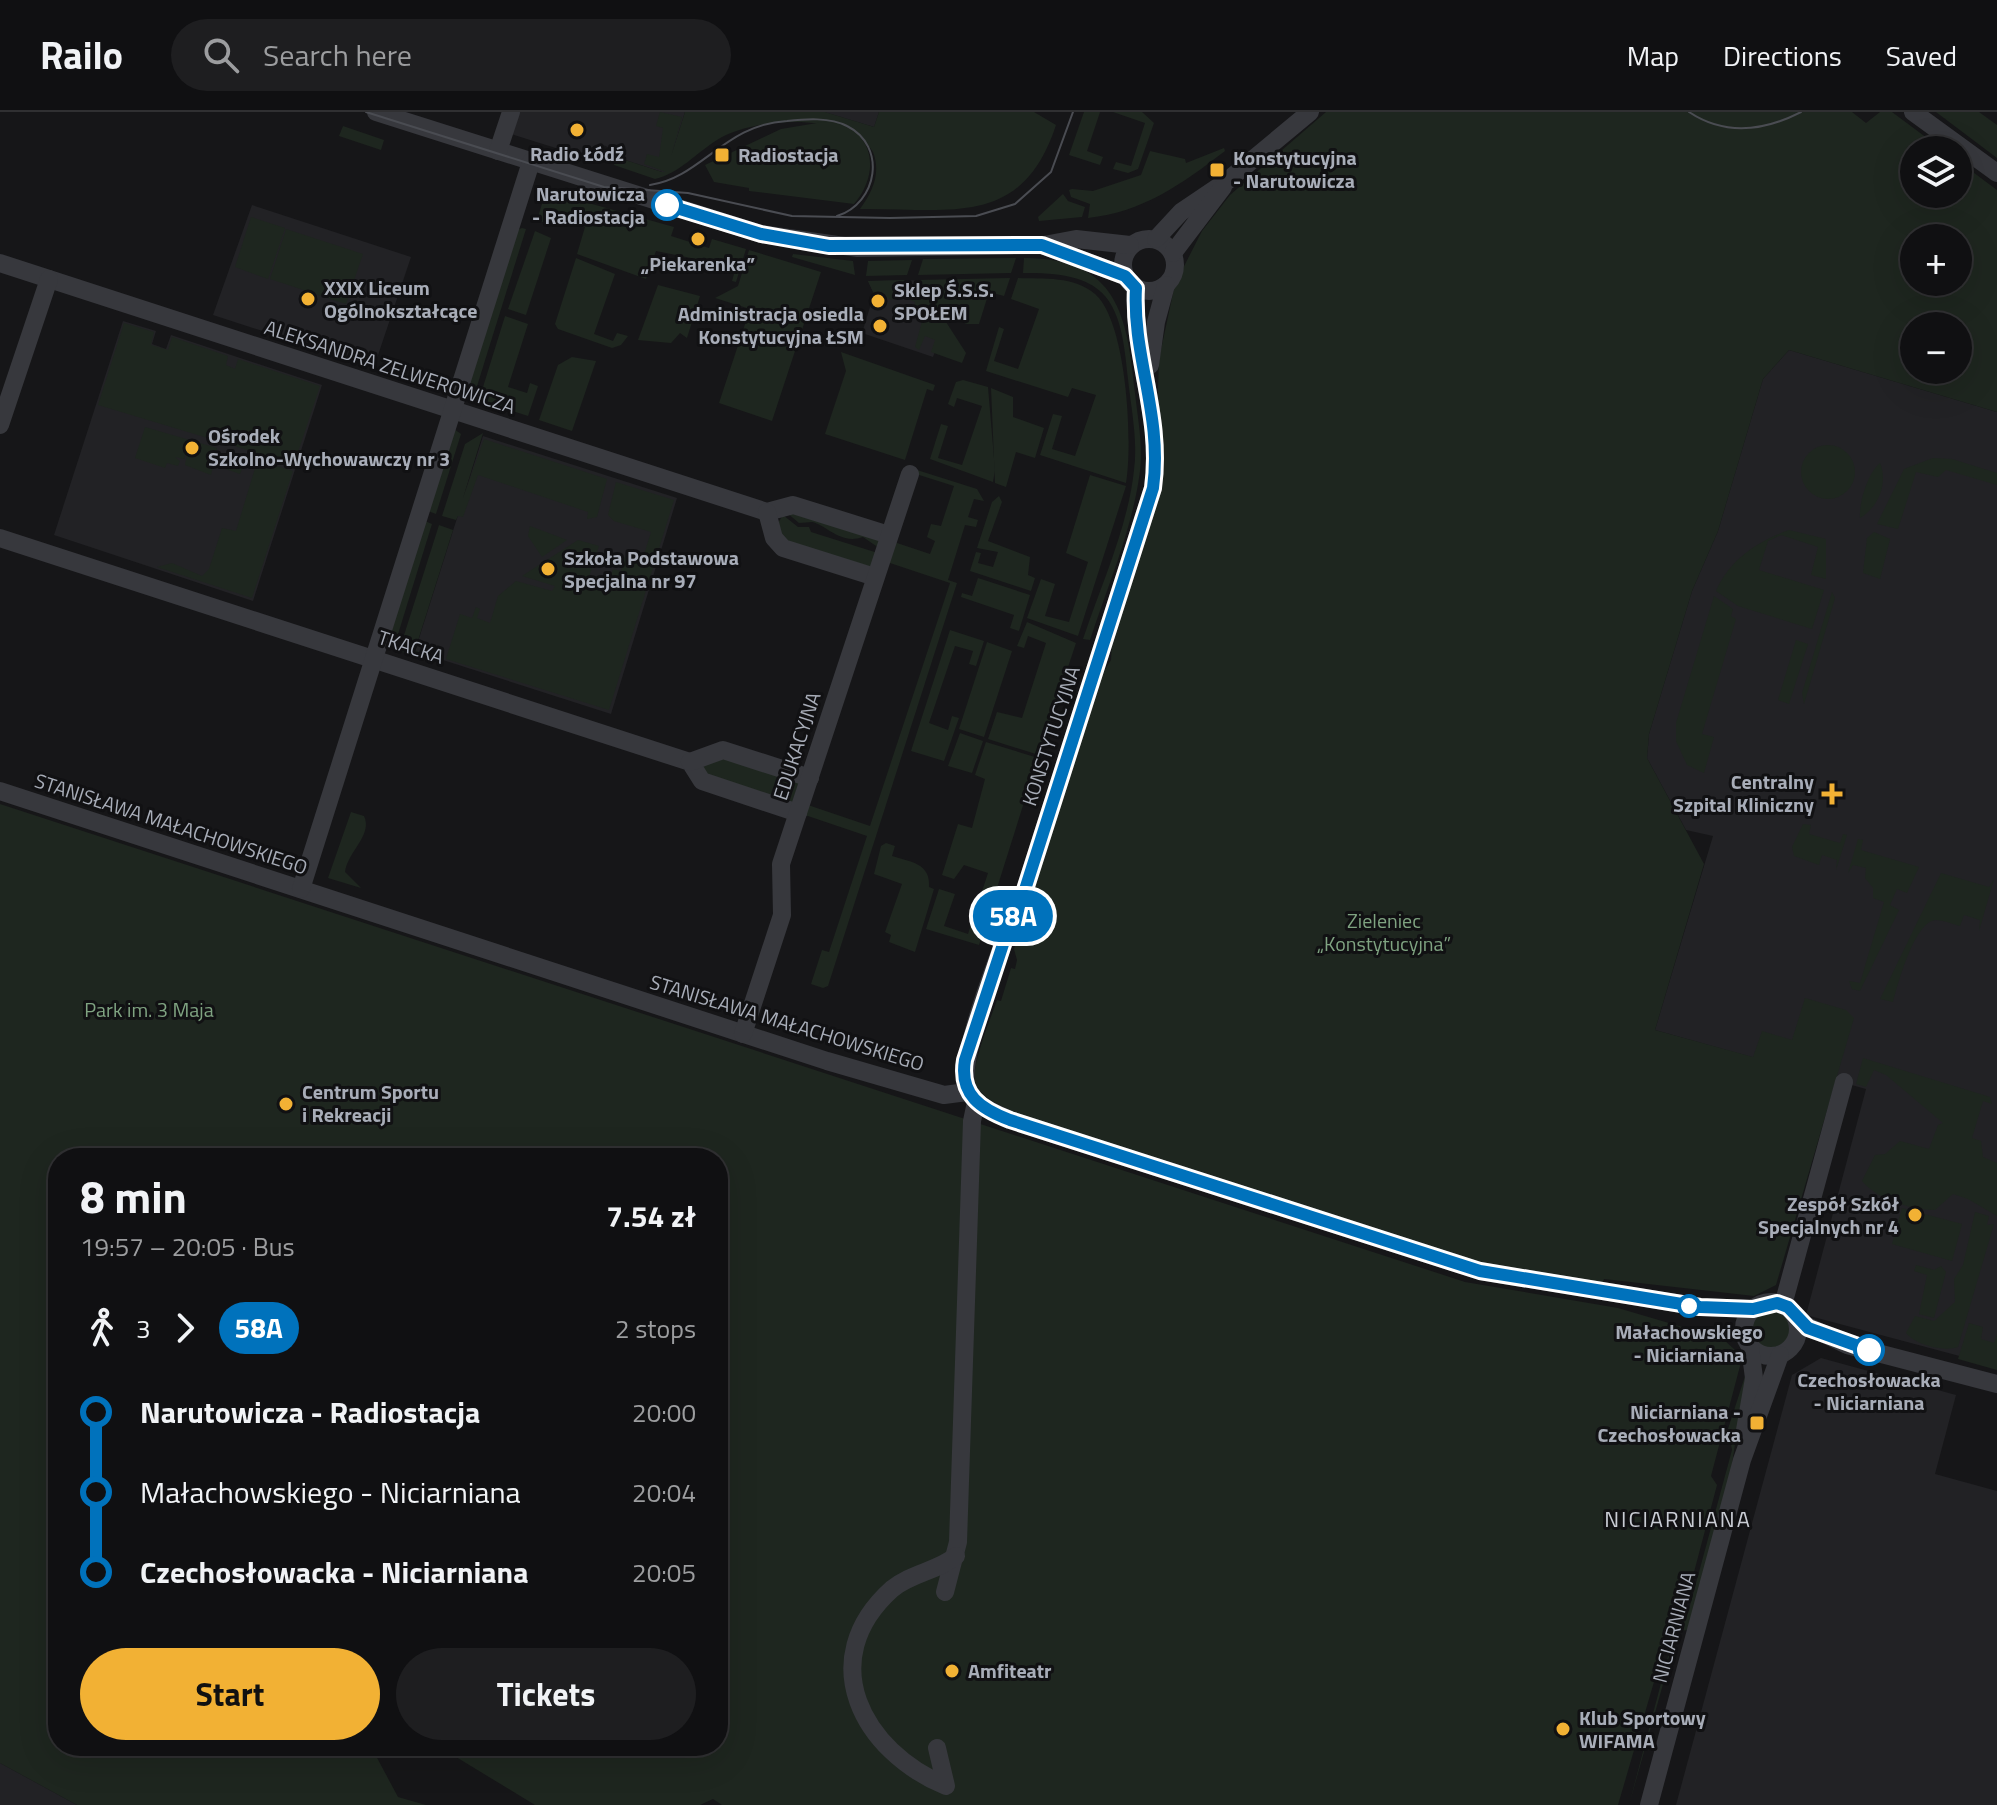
<!DOCTYPE html>
<meta charset="utf-8">
<style>
body{margin:0;font-family:"Titillium Web",sans-serif;background:#1e1e20;color:#f1f3f6;height:100vh;display:flex;flex-direction:column;font-size:30px;white-space:nowrap}
*{box-sizing:border-box;margin:0}
p{font-size:26px;color:#9c9d9f}
.icon{flex:none;width:44px;height:44px;fill:none;stroke:currentColor;stroke-width:2;stroke-linecap:round;stroke-linejoin:round}
.map{position:relative;flex:1;overflow:hidden}
.panel{position:absolute;left:48px;top:1036px;width:680px;height:608px;display:flex;flex-direction:column;background:#101012;border-radius:32px;box-shadow:0 8px 32px #0002,0 0 0 2px #303032}
.panel>*{flex:none}
.badge{padding:0 16px;border-radius:26px;font-size:28px;line-height:52px}
.tools{position:absolute;left:1900px;top:24px;display:grid;gap:16px}
.tools a{display:grid;place-items:center;width:72px;height:72px;border-radius:50%;background:#101012;box-shadow:0 8px 32px #0002,0 0 0 2px #303032;font-size:40px}
.map>.badge{position:absolute;translate:-50% -50%;box-shadow:0 0 0 4px #fff}
.legs{display:flex;align-items:center;gap:12px;height:88px;padding:0 32px;font-size:26px}
.legs p{margin-inline-start:auto}
.headline{display:flex;align-items:center;justify-content:space-between;height:136px;padding:0 32px}
h1{font-size:44px;font-weight:700;line-height:60px}
.button{display:flex;gap:16px;margin-top:auto;padding:16px 32px}
.button a{flex:1;height:92px;border-radius:48px;background:#f2b134;color:#111;font-size:32px;font-weight:700;line-height:92px;text-align:center}
.button a+a{background:#1e1e20;color:#f1f3f6}
ul{padding:0 32px;list-style:none}
li{display:flex;align-items:center;gap:28px;height:80px;font-size:30px}
li i{display:grid;place-items:center;width:12px;height:100%;margin:0 10px;background:currentColor}
li i::after{content:'';width:20px;height:20px;margin:-10px;border:6px solid;border-radius:50%;background:#101012}
li p{margin-inline-start:auto}
li:first-child i{background:linear-gradient(#0000 50%,currentColor 0)}
li:last-child i{background:linear-gradient(currentColor 50%,#0000 0)}
header{display:flex;align-items:center;gap:48px;box-sizing:border-box;height:112px;padding:0 40px;background:#101012;border-bottom:2px solid #303032}
header strong{font-size:38px}
nav{display:flex;gap:44px;margin-inline-start:auto;font-size:28px}
.search{width:560px;height:72px;background:#1e1e20;display:flex;align-items:center;gap:20px;box-sizing:border-box;padding:0 28px;border-radius:44px;color:#9c9d9f;font-size:30px}
.map>svg:first-child{display:block}
</style>
<header>
<strong>Railo</strong>
<div class="search"><svg class="icon" aria-label="search" viewBox="0 0 24 24"><circle cx="10" cy="10" r="6"/><path d="M15 15l6 6"/></svg>Search here</div>
<nav><a>Map</a><a>Directions</a><a>Saved</a></nav>
</header>
<div class="map">
<svg width="1997" height="1693" viewBox="0 0 1997 1693">
<rect width="100%" height="100%" fill="#161618"/>
<g fill="#222225">
<polygon points="519,0 685,0 666,60 662,60 616,45 615,38 603,33 588,36 578,43 511,22"/>
<polygon points="824,0 879,0 874,15"/>
<polygon points="252,93 411,145 374,255 213,203"/>
<polygon points="936,168 922,219 940,225 933,245 862,221 874,182 868,169"/>
<polygon points="123,209 156,219 152,232 166,237 171,223 322,273 253,489 54,423"/>
<polygon points="1789,238 1997,300 1997,1254 1806,1203 1866,977 1655,918 1713,724 1686,718 1647,646 1649,622 1692,479 1718,419 1763,267"/>
<polygon points="483,324 677,386 611,602 415,539"/>
<polygon points="1821,1246 1956,1283 1935,1362 1997,1379 1997,1693 1676,1693 1792,1263"/>
<polygon points="0,1651 77,1693 0,1693"/>
</g>
<g fill="#1e261f" fill-rule="evenodd">
<path d="M 660,0 L 682,5 L 671,44 L 685,0 L 825,0 L 874,15 L 879,0 L 1034,0 L 1056,13 C 1022,117 951,96 860,97 C 873,79 881,61 873,40 C 850,0 755,4 717,28 C 696,41 680,61 655,67 L 614,53 L 616,45 L 662,60 L 666,60 L 644,52 L 647,42 L 659,45 L 663,16 L 656,14 Z"/>
<polygon points="1084,0 1100,0 1087,39 1103,45 1100,53 1069,43"/>
<polygon points="1113,0 1142,0 1154,11 1138,57 1128,61 1113,57 1116,50 1131,54 1145,11"/>
<path d="M 1326,0 L 1852,0 L 1866,11 L 1880,0 L 1892,0 L 1943,38 L 1914,38 L 1914,82 L 1958,82 L 1958,49 L 1997,78 L 1997,300 L 1789,238 L 1763,267 L 1718,419 L 1692,479 L 1649,622 L 1647,646 L 1704,752 L 1655,918 L 1753,945 L 1762,919 L 1792,928 L 1805,886 L 1846,898 L 1854,906 L 1776,1173 L 1754,1184 L 1604,1167 L 1602,1173 L 1494,1156 L 1064,1018 C 1043,1010 984,994 976,973 C 969,957 991,906 997,888 L 1001,889 L 1011,856 L 1015,857 L 1017,848 L 1014,837 L 1101,564 L 1111,548 L 1112,528 L 1154,399 L 1159,247 L 1175,172 L 1202,119 L 1230,83 ZM 1914,126 L 1958,126 L 1958,170 L 1914,170 ZM 1914,214 L 1958,214 L 1958,258 L 1914,258 Z"/>
<polygon points="1936,0 1979,0 1997,13 1997,46"/>
<path d="M 823,10 C 873,12 883,58 854,92 L 749,79 L 749,76 L 714,70 L 705,53 L 781,17 Z"/>
<polygon points="343,14 384,28 381,38 339,24"/>
<path d="M 1224,36 L 1225,39 C 1182,72 1143,100 1088,106 L 1090,92 L 1071,85 L 1069,78 L 1072,77 L 1093,79 L 1141,63 L 1150,39 L 1185,47 L 1186,51 Z"/>
<polygon points="546,79 674,115 671,124 709,136 712,127 746,137 736,170 732,169 736,155 656,139 646,167 577,142 585,115 557,106 554,114 537,108"/>
<polygon points="1063,82 1068,89 1085,95 1082,105 1039,109 1038,105"/>
<polygon points="251,105 285,116 268,167 235,155"/>
<polygon points="522,116 526,117 473,287 465,284 517,118"/>
<polygon points="286,117 363,142 346,192 270,167"/>
<polygon points="535,119 551,126 526,203 508,197"/>
<polygon points="749,138 821,160 772,309 719,291 750,197 715,186 738,174"/>
<polygon points="793,142 853,149 855,163 792,145"/>
<polygon points="576,146 615,162 594,222 613,229 617,221 628,224 621,233 612,236 558,217 555,212"/>
<polygon points="1016,146 1011,161 918,163 923,147"/>
<path d="M 1024,146 C 1119,146 1127,205 1135,281 C 1138,309 1144,337 1139,366 C 1131,420 1107,476 1090,528 L 1083,527 C 1101,473 1128,415 1134,358 C 1138,328 1131,296 1128,267 C 1121,187 1108,160 1023,161 Z"/>
<polygon points="912,148 907,163 866,164 868,149"/>
<polygon points="1010,166 1004,184 989,180 979,212 967,212 914,194 915,190 910,188 916,168"/>
<path d="M 1018,166 C 1044,167 1074,164 1095,182 C 1127,210 1133,330 1126,371 L 1040,343 L 1053,302 L 1062,304 L 1052,337 L 1075,344 L 1096,283 L 1072,276 L 1068,285 L 986,259 L 999,215 L 1004,217 L 994,249 L 1018,257 L 1039,197 L 1011,187 Z"/>
<polygon points="905,168 900,186 895,184 894,188 874,182 868,169"/>
<polygon points="658,173 700,184 687,226 680,221 671,231 638,228"/>
<polygon points="924,202 946,210 966,241 962,251 931,240 935,228 925,224 919,238 915,235"/>
<polygon points="505,204 528,212 508,275 527,281 530,271 538,274 528,304 479,288"/>
<polygon points="124,211 154,220 151,233 168,238 172,225 228,244 226,253 235,257 238,247 320,274 294,352 98,293"/>
<polygon points="841,240 935,273 933,279 927,277 905,348 825,322 846,259"/>
<polygon points="572,245 596,249 572,319 539,308 558,253"/>
<polygon points="963,268 988,275 995,358 993,370 930,347 941,312 948,314 938,346 962,353 982,294 957,286 954,295 948,292 956,270"/>
<polygon points="991,276 1013,285 1013,305 1044,316 1035,346 1016,340 1006,375 995,371"/>
<polygon points="145,315 217,336 211,363 185,353 188,336 184,347 175,345 180,349 178,354 167,351 165,356 135,346"/>
<polygon points="454,317 461,322 436,402 428,399"/>
<polygon points="483,321 463,386 484,327 607,367 597,405 587,407 588,400 478,363 463,405 458,404 456,408 442,404 465,332"/>
<circle cx="1828" cy="360" r="27"/>
<polygon points="227,339 293,359 252,486 157,455 172,451 202,464 209,457 222,416 236,419 256,353 245,349 240,362 220,355"/>
<polygon points="1933,346 1952,347 1997,361 1997,373 1946,358 1938,365 1916,360 1898,417 1877,412 1904,357"/>
<path d="M 1880,351 C 1888,370 1879,395 1860,406 C 1859,389 1868,361 1880,351 Z"/>
<polygon points="917,358 977,377 984,389 974,387 968,405 978,408 976,415 965,413 948,468 957,471 828,874 823,876 811,872 822,838 829,840 867,724 805,703 808,693 870,714 950,471 887,450 894,430 930,442 935,429 927,425 931,412 941,414 954,374 916,362"/>
<polygon points="1090,363 1126,374 1078,524 1027,506 1041,467 1055,472 1045,504 1069,510 1088,450 1066,441"/>
<polygon points="616,370 674,388 609,598 446,547 460,502 472,506 476,495 480,497 477,506 490,511 498,484 516,469 552,479 555,474 522,464 578,428 599,434 589,465 608,472 613,457 621,459 625,444 642,449 651,420 614,409 608,403"/>
<polygon points="999,384 1002,390 988,429 1030,445 1028,463 1035,466 1031,479 970,459 976,440 981,441 978,451 993,455 998,440 977,436 992,390"/>
<path d="M 786,400 L 877,425 L 882,438 L 863,425 C 840,433 827,413 812,410 C 808,410 803,411 799,411 Z"/>
<polygon points="783,403 798,415 809,415 811,420 881,442 872,455 785,431 778,411"/>
<polygon points="425,409 432,412 395,532 386,532"/>
<polygon points="439,413 453,418 415,538 424,542 423,546 399,539"/>
<polygon points="530,414 567,428 542,445 528,424"/>
<path d="M 1789,418 L 1826,427 L 1826,467 L 1811,463 L 1818,435 L 1781,423 L 1768,429 L 1759,458 L 1824,478 L 1812,517 L 1738,494 L 1716,479 C 1730,447 1758,429 1789,418 Z"/>
<polygon points="1874,420 1890,427 1880,467 1863,461 1867,426"/>
<polygon points="978,466 1030,483 1019,519 1010,516 1014,503 961,485 962,481 972,484"/>
<polygon points="1832,480 1835,486 1804,592 1802,581"/>
<polygon points="1714,484 1733,497 1731,504 1736,507 1702,622 1714,625 1704,661 1687,653 1676,629 1676,611"/>
<polygon points="1027,510 1076,531 1039,643 988,627 997,600 1022,606 1046,531 1028,524 1024,536 1017,534"/>
<polygon points="950,518 984,529 976,554 969,552 973,539 955,534 929,611 948,618 952,604 959,606 944,649 911,639"/>
<polygon points="1796,528 1808,532 1789,592 1778,588"/>
<polygon points="987,530 1012,539 984,625 959,617"/>
<polygon points="960,621 983,629 972,661 948,654"/>
<polygon points="986,630 1038,646 979,833 926,817 939,777 955,782 944,814 968,822 988,761 964,753 954,767 942,763 958,712 972,716 985,667 975,663"/>
<polygon points="716,643 799,670 792,693 707,665 703,654"/>
<polygon points="0,692 1465,1170 1618,1196 1723,1227 1735,1238 1740,1254 1711,1364 1717,1373 1688,1483 1680,1481 1618,1693 722,1693 713,1687 700,1693 535,1693 438,1634 718,1634 718,1046 58,1046 58,1634 379,1634 375,1642 398,1685 426,1693 77,1693 0,1651"/>
<path d="M 351,700 L 364,704 C 373,723 348,739 345,760 L 361,776 L 328,766 Z"/>
<polygon points="1803,712 1811,713 1809,722 1840,731 1843,722 1847,723 1836,758 1837,748 1822,743 1819,753 1794,744 1792,735"/>
<polygon points="1858,727 1863,728 1861,738 1919,755 1907,781 1897,777 1890,793 1899,798 1860,879 1852,877 1849,869 1860,871 1884,790 1873,786 1873,776 1865,766 1866,756 1853,753 1848,761"/>
<path d="M 886,731 L 895,734 L 892,744 C 910,750 931,751 929,775 L 934,777 L 915,840 L 889,830 L 891,823 L 885,820 L 902,772 L 874,762 L 881,734 Z"/>
<path d="M 1941,761 L 1989,775 L 1994,767 L 1979,819 L 1980,808 L 1964,803 L 1960,814 C 1953,812 1943,808 1935,808 C 1914,811 1898,872 1893,890 L 1880,887 Z"/>
<path d="M 1863,946 L 1990,985 L 1992,992 L 1983,989 L 1972,1026 L 1981,1029 L 1983,1045 L 1997,1051 L 1997,1104 L 1968,1087 L 1953,1082 L 1935,1098 C 1911,1098 1877,1087 1862,1069 L 1875,1043 L 1885,1042 L 1900,1029 L 1929,1037 L 1938,1013 L 1943,1011 L 1886,963 L 1874,958 L 1866,975 L 1856,972 Z"/>
<polygon points="1902,1096 1962,1112 1952,1149 1892,1132"/>
<path d="M 1975,1100 L 1989,1104 L 1987,1113 L 1994,1112 L 1958,1235 C 1944,1240 1916,1233 1906,1221 L 1915,1204 L 1934,1209 L 1955,1190 L 1954,1167 L 1963,1153 Z"/>
<polygon points="1916,1153 1934,1158 1941,1154 1946,1160 1934,1206 1919,1202 1927,1163 1914,1159"/>
<circle cx="1771" cy="1217" r="19"/>
<polygon points="1969,1211 1983,1215 1981,1227 1994,1231 1997,1222 1997,1258 1958,1247"/>
<polygon points="1746,1261 1730,1365 1688,1518 1678,1519 1629,1693 1681,1495 1689,1497 1732,1338 1728,1317"/>
</g>
<g fill="none" stroke-linecap="round" stroke-linejoin="round">
<g stroke="#37383d" stroke-width="18">
<polyline points="376,0 761,122 858,136 1042,133 1125,164"/>
<polyline points="1913,0 1997,61"/>
<polyline points="498,39 511,0"/>
<circle cx="1149" cy="153" r="26"/>
<polyline points="1156,127 1181,100 1227,69 1310,0"/>
<polyline points="1044,133 1076,127 1130,133"/>
<polyline points="1173,141 1223,75"/>
<polyline points="0,151 767,400 793,393 889,423"/>
<path d="M 1136,176 C 1132,244 1163,303 1153,376 L 1022,787 C 1006,823 956,946 967,980 L 983,995 L 1010,1008 L 1480,1159 L 1700,1195 L 1753,1197"/>
<polyline points="1150,253 1156,210 1166,173"/>
<polyline points="0,313 49,167"/>
<polyline points="767,400 774,426 783,436 875,465"/>
<polyline points="0,426 690,650 702,669 798,701"/>
<polyline points="690,650 723,638 810,666"/>
<polyline points="0,679 827,949 944,983 967,980"/>
<polyline points="301,777 531,50"/>
<polyline points="743,922 782,803 781,752 910,362"/>
<circle cx="1771" cy="1217" r="27"/>
<polyline points="1783,1193 1844,970"/>
<polyline points="1797,1209 1847,1233 1997,1272"/>
<polyline points="1745,1318 1754,1266 1750,1235"/>
<polyline points="945,1480 958,1430 972,1009 976,990"/>
<path d="M 937,1636 L 946,1674 C 863,1640 813,1548 892,1477 C 911,1461 938,1459 956,1444"/>
<polyline points="1649,1693 1742,1348 1780,1243"/>
</g>
<g stroke="#4a4c52" stroke-width="2">
<polyline points="366,0 604,75 688,81 792,104 890,106 976,104 1015,92 1051,60 1073,0"/>
<path d="M 1689,0 C 1725,24 1764,19 1801,0"/>
<path d="M 650,73 C 701,66 725,12 787,9 C 805,7 830,5 847,14 C 887,34 878,91 837,104"/>
</g>
</g>
<g fill="none" stroke-linecap="round" stroke-linejoin="round">
<g stroke="#fff" stroke-width="18">
<path id="line-1" d="M 667,93 L 761,122 L 829,134 L 1042,133 L 1125,164 L 1136,176 C 1132,244 1163,304 1153,376 L 1022,787 L 1010,811 L 965,948 C 959,983 981,997 1010,1008 L 1480,1159 L 1700,1195 L 1753,1197 L 1777,1191 L 1788,1195 L 1808,1216 L 1869,1238"/>
</g>
<use href="#line-1" stroke="#0072bc" stroke-width="12"/>
</g>
<g fill="#f2b134" stroke="#111113" stroke-width="3">
<circle cx="577" cy="18" r="8"/>
<rect x="714" y="35" width="16" height="16" rx="4"/>
<rect x="1209" y="50" width="16" height="16" rx="4"/>
<circle cx="698" cy="127" r="8"/>
<circle cx="308" cy="187" r="8"/>
<circle cx="878" cy="189" r="8"/>
<circle cx="880" cy="214" r="8"/>
<circle cx="192" cy="336" r="8"/>
<circle cx="548" cy="457" r="8"/>
<path d="M1828 670h8v8h8v8h-8v8h-8v-8h-8v-8h8z"/>
<circle cx="286" cy="992" r="8"/>
<circle cx="1915" cy="1103" r="8"/>
<rect x="1749" y="1303" width="16" height="16" rx="4"/>
<circle cx="952" cy="1559" r="8"/>
<circle cx="1563" cy="1617" r="8"/>
</g>
<g fill="#fff" stroke="#0072bc" stroke-width="4">
<circle cx="667" cy="93" r="14"/>
<circle cx="1689" cy="1194" r="10"/>
<circle cx="1869" cy="1238" r="14"/>
</g>
<g text-anchor="middle" stroke-width="6" stroke-linejoin="round" paint-order="stroke">
<g font-size="20" font-weight="bold" fill="#a8adb8" stroke="#111113" text-anchor="start">
<text x="577" y="49" text-anchor="middle">Radio Łódź</text>
<text x="738" y="50">Radiostacja</text>
<text x="1233" y="53">Konstytucyjna<tspan x="1233" dy="23">- Narutowicza</tspan></text>
<text x="698" y="159" text-anchor="middle">„Piekarenka”</text>
<text x="324" y="183">XXIX Liceum<tspan x="324" dy="23">Ogólnokształcące</tspan></text>
<text x="894" y="185">Sklep Ś.S.S.<tspan x="894" dy="23">SPOŁEM</tspan></text>
<text x="864" y="209" text-anchor="end">Administracja osiedla<tspan x="864" dy="23">Konstytucyjna ŁSM</tspan></text>
<text x="208" y="331">Ośrodek<tspan x="208" dy="23">Szkolno-Wychowawczy nr 3</tspan></text>
<text x="564" y="453">Szkoła Podstawowa<tspan x="564" dy="23">Specjalna nr 97</tspan></text>
<text x="1814" y="677" text-anchor="end">Centralny<tspan x="1814" dy="23">Szpital Kliniczny</tspan></text>
<text x="302" y="987">Centrum Sportu<tspan x="302" dy="23">i Rekreacji</tspan></text>
<text x="1899" y="1099" text-anchor="end">Zespół Szkół<tspan x="1899" dy="23">Specjalnych nr 4</tspan></text>
<text x="1741" y="1307" text-anchor="end">Niciarniana -<tspan x="1741" dy="23">Czechosłowacka</tspan></text>
<text x="968" y="1566">Amfiteatr</text>
<text x="1579" y="1613">Klub Sportowy<tspan x="1579" dy="23">WIFAMA</tspan></text>
</g>
<g font-size="20" font-weight="bold" fill="#a8adb8" stroke="#111113">
<text x="645" y="89" text-anchor="end">Narutowicza<tspan x="645" dy="23">- Radiostacja</tspan></text>
<text x="1689" y="1227">Małachowskiego<tspan x="1689" dy="23">- Niciarniana</tspan></text>
<text x="1869" y="1275">Czechosłowacka<tspan x="1869" dy="23">- Niciarniana</tspan></text>
</g>
<g font-size="20" fill="#a8adb8" stroke="#111113">
<text transform="translate(390 255) rotate(18)" y="7">ALEKSANDRA ZELWEROWICZA</text>
<text transform="translate(411 535) rotate(18)" y="7">TKACKA</text>
<text transform="translate(1051 624) rotate(-72)" y="7">KONSTYTUCYJNA</text>
<text transform="translate(797 634) rotate(-72)" y="7">EDUKACYJNA</text>
<text transform="translate(171 712) rotate(18)" y="7">STANISŁAWA MAŁACHOWSKIEGO</text>
<text transform="translate(787 911) rotate(17)" y="7">STANISŁAWA MAŁACHOWSKIEGO</text>
<text transform="translate(1674 1515) rotate(-75)" y="7">NICIARNIANA</text>
</g>
<g font-size="20" fill="#7fa381" stroke="#111113">
<text x="1384" y="816">Zieleniec<tspan x="1384" dy="23">„Konstytucyjna”</tspan></text>
<text x="149" y="905">Park im. 3 Maja</text>
</g>
<g font-size="22" letter-spacing="2" fill="#c9ccd4" stroke="#111113">
<text x="1678" y="1415">NICIARNIANA</text>
</g>
</g>
</svg>
<div class="tools">
<a><svg class="icon" aria-label="layers" viewBox="0 0 24 24"><path d="M12 4l9 5-9 5-9-5zM3 14l9 5 9-5"/></svg></a>
<a>+</a>
<a>−</a>
</div>
<b class="badge" style="left:1013px;top:804px;background:#0072bc;color:#fff">58A</b>
<section class="panel">
<div class="headline"><div><h1>8 min</h1><p>19:57 – 20:05 · Bus</p></div><b>7.54 zł</b></div>
<div class="legs"><svg class="icon" aria-label="walk" viewBox="0 0 24 24"><circle cx="13" cy="4" r="2"/><path d="M13 8l-2 6 4 7M11 14l-3 7M7 12l3-4h3l4 4"/></svg>3<svg class="icon" aria-label="forward" viewBox="0 0 24 24"><path d="M9 5l7 7-7 7"/></svg><b class="badge" style="background:#0072bc;color:#fff">58A</b><p>2 stops</p></div>
<ul>
<li><i style="color:#0072bc"></i><b>Narutowicza - Radiostacja</b><p>20:00</p></li>
<li><i style="color:#0072bc"></i><span>Małachowskiego - Niciarniana</span><p>20:04</p></li>
<li><i style="color:#0072bc"></i><b>Czechosłowacka - Niciarniana</b><p>20:05</p></li>
</ul>
<div class="button"><a>Start</a><a>Tickets</a></div>
</section>
</div>
